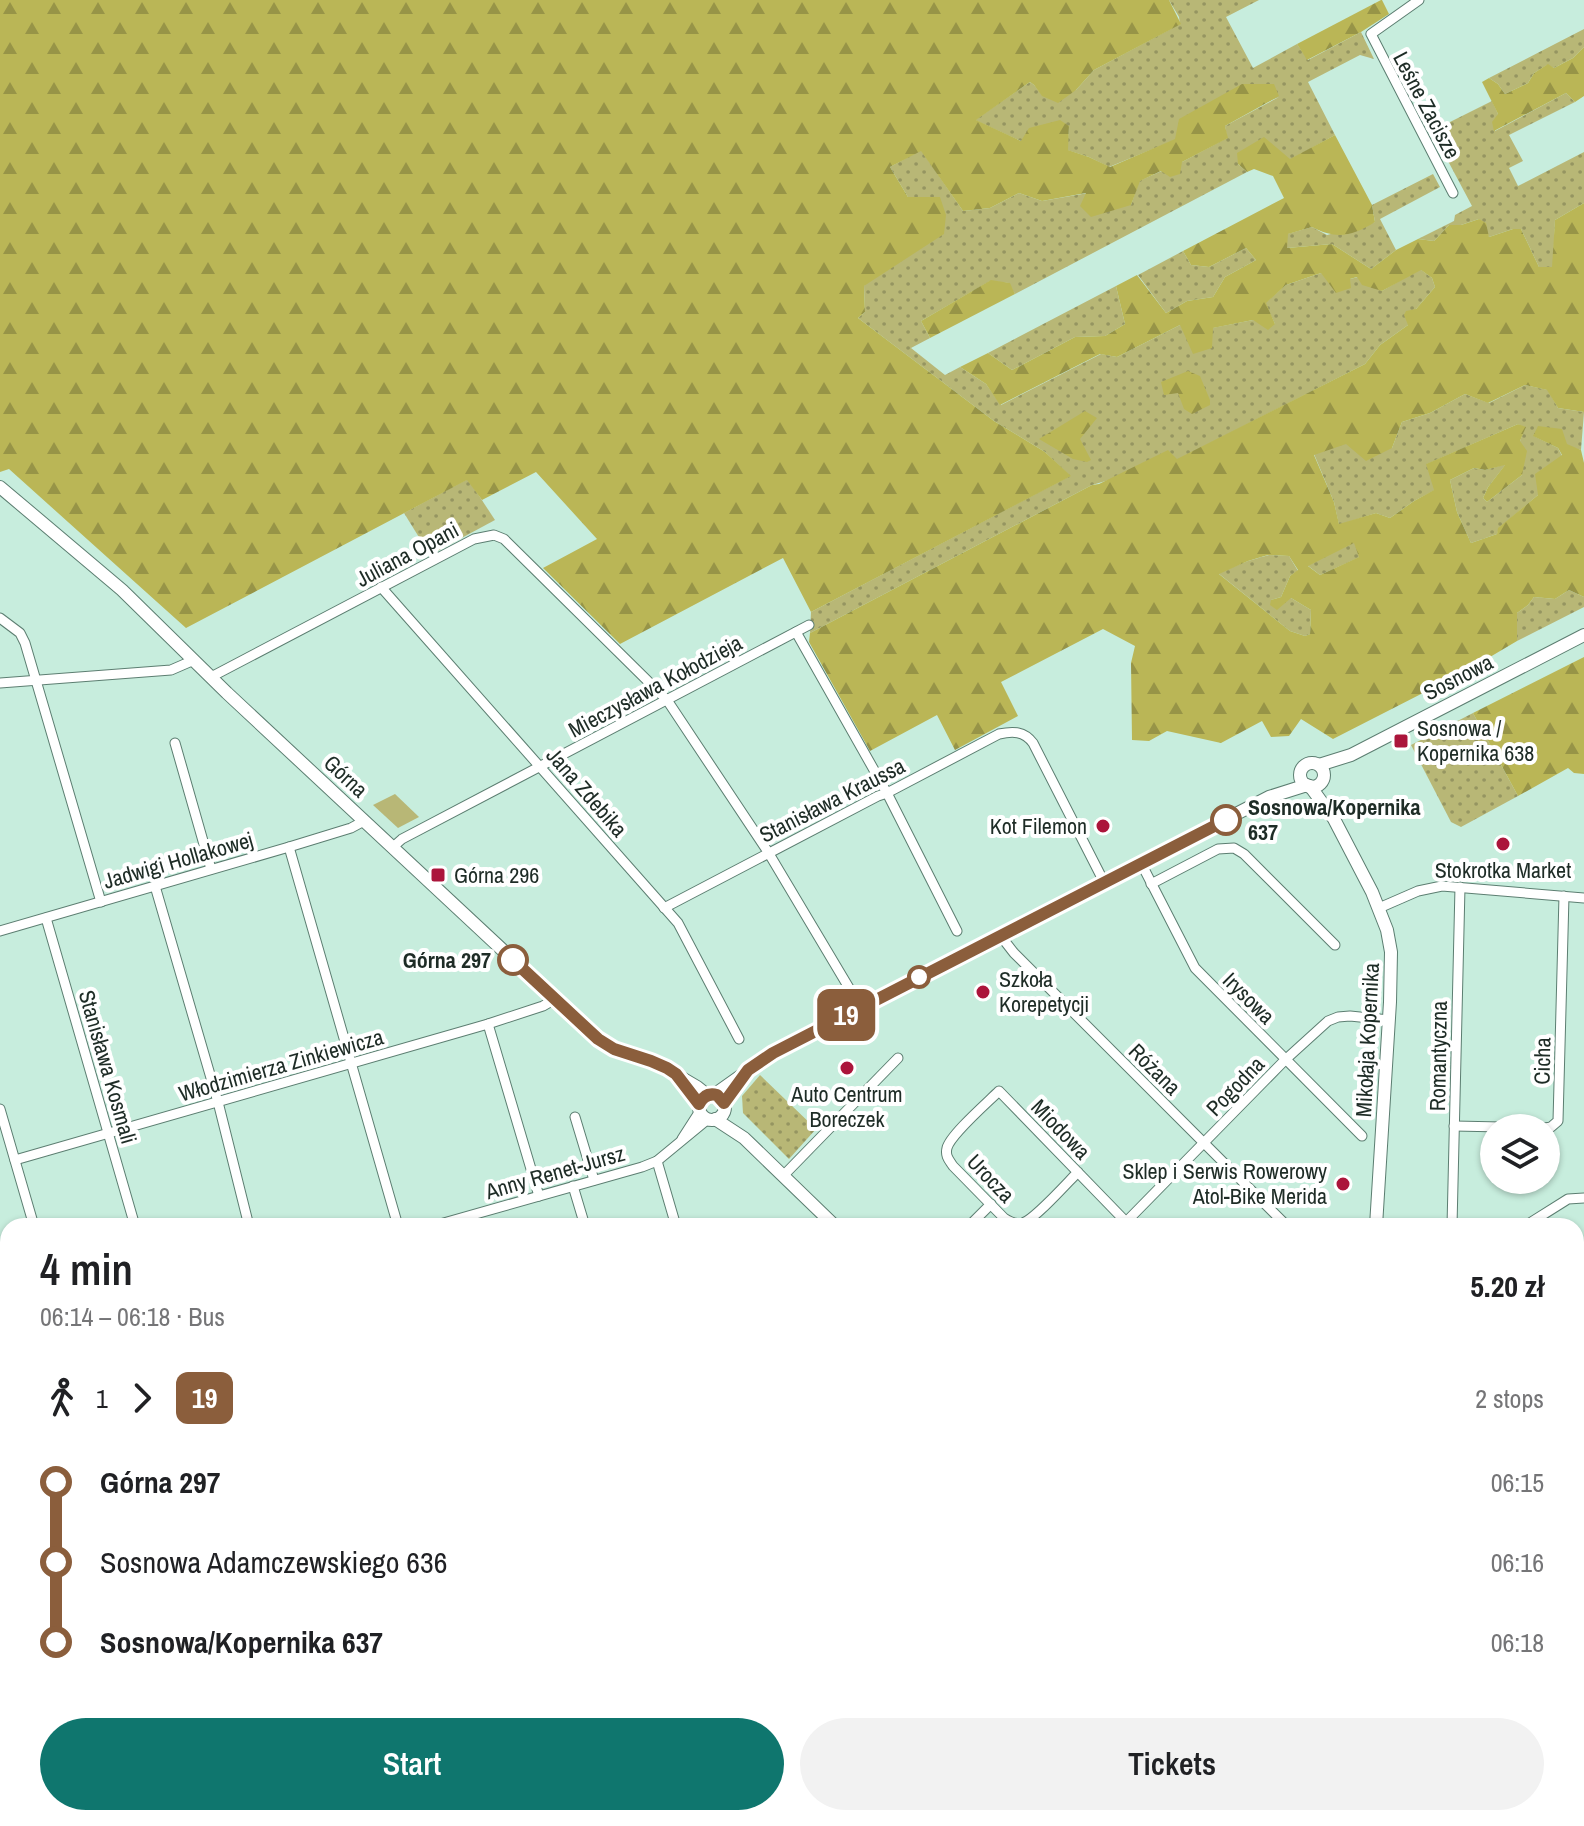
<!DOCTYPE html>
<meta charset="utf-8">
<style>
body{margin:0;font-family:"Archivo Narrow",sans-serif;background:#f2f2f2;color:#202124;height:100vh;display:flex;flex-direction:column;font-size:30px;white-space:nowrap}
*{box-sizing:border-box;margin:0}
p{font-size:26px;color:#757577}
.icon{flex:none;width:44px;height:44px;fill:none;stroke:currentColor;stroke-width:2;stroke-linecap:round;stroke-linejoin:round}
.map{position:relative;flex:1;overflow:hidden}
.sheet{position:absolute;left:0px;top:1218px;width:1584px;height:608px;display:flex;flex-direction:column;background:#fff;border-radius:24px 24px 0 0;box-shadow:0 2px 6px #0004}
.sheet>*{flex:none}
.badge{padding:0 16px;border-radius:12px;font-size:28px;line-height:52px}
.buttons{position:absolute;left:1480px;top:1114px;display:grid;gap:16px}
.buttons a{display:grid;place-items:center;width:80px;height:80px;border-radius:50%;background:#fff;box-shadow:0 2px 6px #0004;font-size:40px}
.map>.badge{position:absolute;translate:-50% -50%;box-shadow:0 0 0 4px #fff}
.legs{display:flex;align-items:center;gap:12px;height:88px;padding:0 40px;font-size:26px}
.legs p{margin-inline-start:auto}
.head{display:flex;align-items:center;justify-content:space-between;height:136px;padding:0 40px}
h1{font-size:44px;font-weight:600;line-height:60px}
.cta{display:flex;gap:16px;margin-top:auto;padding:16px 40px}
.cta a{flex:1;height:92px;border-radius:48px;background:#0f766e;color:#fff;font-size:32px;font-weight:600;line-height:92px;text-align:center}
.cta a+a{background:#f2f2f2;color:#202124}
ul{padding:0 40px;list-style:none}
li{display:flex;align-items:center;gap:28px;height:80px;font-size:30px}
li i{display:grid;place-items:center;width:12px;height:100%;margin:0 10px;background:currentColor}
li i::after{content:'';width:20px;height:20px;margin:-10px;border:6px solid;border-radius:50%;background:#fff}
li p{margin-inline-start:auto}
li:first-child i{background:linear-gradient(#0000 50%,currentColor 0)}
li:last-child i{background:linear-gradient(currentColor 50%,#0000 0)}
.map>svg:first-child{display:block}
</style>
<div class="map">
<svg width="1584" height="1826" viewBox="0 0 1584 1826">
<defs>
<pattern id="grass-dots" width="8" height="8" patternUnits="userSpaceOnUse" patternTransform="scale(2)"><rect width="8" height="8" fill="#b8b776"/><path d="M2 2h.1M6 6h.1" fill="none" stroke="#959561" stroke-width="1.8" stroke-linecap="round"/></pattern>
<pattern id="forest-firs" width="22" height="20" patternUnits="userSpaceOnUse" patternTransform="scale(2)"><rect width="22" height="20" fill="#bab656"/><path d="M5 1l3.5 6h-7zM16 11l3.5 6h-7z" fill="#979447"/></pattern>
</defs>
<rect width="100%" height="100%" fill="#c7eddd"/>
<g fill="url(#grass-dots)">
<polygon points="1169,0 1259,0 1226,17 1253,68 1297,44 1308,60 1361,32 1374,59 1360,55 1308,82 1335,135 1290,160 1238,164 1247,172 1015,294 1009,283 990,281 921,321 930,338 911,348 945,375 960,367 986,384 1001,405 1101,354 1117,357 1180,325 1212,328 1253,320 1275,324 1265,303 1286,285 1321,273 1350,279 1358,277 1382,291 1420,269 1432,278 1435,287 1416,309 1408,325 1380,345 1365,364 1177,460 1092,485 810,633 811,612 1070,476 1045,452 994,421 858,318 865,312 864,286 908,197 890,167 921,150 963,211 990,208 1019,193 1042,201 1088,193 1131,205 1139,181 1182,162 1227,138 1225,126 1279,97 1109,167 1089,157 1067,150 1069,127 1021,141 975,120 1030,82 1034,85 1043,96 1076,90 1094,70 1180,24 1179,17"/>
<polygon points="1584,29 1584,47 1573,58 1554,68 1547,65 1534,73 1528,83 1505,94 1498,84 1489,78"/>
<polygon points="1566,93 1575,102 1509,135 1523,161 1509,168 1518,186 1584,152 1584,203 1555,220 1553,267 1539,267 1521,229 1513,229 1489,237 1479,219 1461,225 1449,225 1434,241 1418,239 1454,221 1455,215 1472,206 1432,131 1492,101 1498,114 1495,131"/>
<polygon points="1433,174 1440,187 1380,219 1396,250 1371,269 1332,244 1287,248 1287,234 1312,227 1327,235 1375,222 1372,205"/>
<polygon points="1246,248 1256,260 1225,277 1213,297 1187,301 1166,313 1138,275 1183,251 1191,265 1209,267"/>
<polygon points="1116,286 1125,324 1105,336 1075,337 1012,370 988,353"/>
<polygon points="1525,385 1548,390 1558,408 1584,412 1581,450 1534,436 1558,448 1562,456 1538,495 1499,528 1497,534 1471,543 1457,512 1450,480 1474,468 1485,470 1506,464 1488,487 1483,498 1487,502 1522,475 1520,441 1525,428 1518,424 1427,464 1435,490 1414,501 1390,518 1376,513 1339,525 1334,502 1314,454 1346,443 1392,448 1402,422 1430,413 1465,394 1489,403"/>
<polygon points="468,479 495,520 430,555 404,513"/>
<polygon points="1355,542 1360,557 1320,575 1307,565"/>
<polygon points="1269,555 1289,556 1298,571 1290,576 1281,597 1271,600 1291,598 1311,610 1310,634 1305,636 1290,631 1218,573 1248,561"/>
<polygon points="1569,590 1584,597 1584,607 1517,641 1517,613 1528,605 1534,597 1555,599"/>
<polygon points="1473,713 1518,796 1461,827 1451,822 1411,745"/>
<polygon points="760,1075 816,1129 789,1159 743,1113 742,1096"/>
<polygon points="851,1818 955,1818 927,1826 854,1826"/>
</g>
<g fill="url(#forest-firs)" fill-rule="evenodd">
<polygon points="0,0 1169,0 1181,24 1094,70 1076,90 1058,103 1042,96 1034,85 1030,82 976,120 1021,141 1029,128 1060,120 1069,126 1068,150 1089,157 1110,167 1175,139 1179,119 1242,84 1274,84 1279,96 1225,126 1228,138 1182,162 1180,174 1170,177 1161,171 1140,181 1131,205 1091,217 1080,206 1086,193 1042,201 1019,193 990,208 963,211 921,151 890,167 908,197 940,197 946,215 944,234 864,286 865,312 858,318 994,421 1045,452 1071,476 811,612 783,558 620,644 543,568 597,539 536,472 482,500 467,480 186,628 9,469 0,472"/>
<polygon points="1381,0 1382,0 1389,14 1361,32 1307,60 1297,44"/>
<polygon points="1584,47 1584,96 1575,102 1566,93 1494,131 1492,122 1498,114 1482,82 1489,78 1498,84 1505,94 1528,83 1534,73 1548,64 1554,68 1573,58"/>
<path d="M 1335,135 L 1372,205 L 1375,222 C 1352,236 1337,240 1312,227 L 1288,234 L 1287,248 L 1332,244 L 1371,269 L 1396,250 L 1418,239 L 1434,241 L 1449,225 L 1461,225 L 1479,219 L 1486,223 L 1489,237 L 1513,229 L 1521,229 L 1539,267 L 1552,267 L 1555,220 L 1584,203 L 1584,412 L 1558,408 L 1547,390 L 1525,385 L 1488,403 L 1465,394 L 1430,413 L 1402,422 L 1392,448 L 1366,461 L 1346,444 L 1314,455 L 1334,502 L 1339,524 L 1376,513 L 1390,518 L 1414,501 L 1434,490 L 1426,464 L 1518,424 L 1526,427 L 1520,441 L 1527,451 L 1522,475 L 1487,502 L 1483,498 L 1488,487 L 1505,465 L 1485,470 L 1474,468 L 1450,480 L 1457,512 L 1471,543 L 1497,534 L 1498,528 L 1538,495 L 1535,474 L 1562,455 L 1558,448 L 1533,436 L 1538,426 L 1562,429 L 1567,444 L 1581,450 L 1584,463 L 1584,597 L 1569,590 L 1555,599 L 1534,597 L 1528,605 L 1517,613 L 1517,641 L 1468,670 L 1333,739 L 1301,719 L 1289,736 L 1271,737 L 1262,721 L 1221,743 L 1167,731 L 1149,741 L 1132,740 L 1131,663 L 1135,646 L 1103,629 L 1001,682 L 1018,716 L 955,750 L 937,715 L 870,751 L 809,642 L 810,633 L 1092,485 L 1099,484 L 1168,450 L 1177,459 L 1365,364 L 1380,345 L 1408,325 L 1404,315 L 1406,311 L 1416,309 L 1435,287 L 1432,278 L 1421,270 L 1382,291 L 1362,285 L 1357,277 L 1350,279 L 1351,288 L 1336,293 L 1321,273 L 1286,285 L 1266,303 L 1275,324 L 1268,330 L 1253,320 L 1213,328 L 1212,348 L 1193,354 L 1180,325 L 1117,357 L 1100,354 L 1000,405 L 986,384 L 960,367 L 988,353 L 1012,370 L 1075,337 L 1105,336 L 1125,324 L 1116,286 L 1137,275 L 1166,313 L 1187,301 L 1213,297 L 1225,277 L 1256,260 L 1246,248 L 1209,267 L 1191,265 L 1183,251 L 1284,198 L 1273,176 L 1254,169 L 1247,172 L 1238,164 L 1237,153 L 1264,137 L 1290,159 ZM 1354,543 L 1359,557 L 1320,575 L 1308,566 ZM 1268,555 L 1289,556 L 1298,570 L 1290,576 L 1281,597 L 1271,600 L 1270,605 L 1277,610 L 1291,598 L 1311,610 L 1310,634 L 1305,636 L 1290,631 L 1219,574 L 1248,561 Z"/>
<polygon points="991,280 1010,283 1015,294 930,338 921,321"/>
<polygon points="1188,371 1200,376 1210,400 1210,405 1192,414 1184,409 1178,393 1164,395 1161,382"/>
<polygon points="1085,411 1097,418 1080,439 1091,460 1087,462 1073,459 1039,439"/>
<polygon points="1584,657 1584,774 1574,773 1568,768 1518,796 1473,713"/>
<polygon points="0,1722 8,1728 8,1813 0,1816"/>
<polygon points="75,1818 122,1818 132,1826 47,1826"/>
</g>
<g fill="#b8b776">
<polygon points="395,794 419,817 398,828 373,805"/>
<polygon points="1576,1517 1584,1517 1584,1777 1576,1779"/>
<polygon points="1417,1818 1487,1818 1472,1826 1424,1826"/>
</g>
<g fill="none" stroke-linecap="round" stroke-linejoin="round">
<polyline stroke="#57c3f3" stroke-width="3" points="1576,1737 1584,1736"/>
<g stroke="#5c7e71" stroke-width="11">
<g id="minor">
<polyline points="1419,0 1371,34 1453,193"/>
<polyline points="381,587 678,923 739,1039"/>
<polyline points="0,618 20,633 25,643 101,902"/>
<polyline points="796,632 887,793 957,931"/>
<polyline points="211,677 474,539 494,535 504,539 667,700 768,852 861,1008"/>
<polyline points="0,683 171,670 194,660"/>
<polyline points="175,743 211,869"/>
<polyline points="289,847 398,1226"/>
<polyline points="393,847 402,839 809,625"/>
<polyline points="1141,863 1195,968 1362,1136"/>
<polyline points="1151,884 1218,849 1234,848 1244,854 1335,945"/>
<polyline points="155,886 218,1102 249,1226"/>
<path d="M 664,908 L 878,796 L 887,793 L 999,734 C 1013,731 1024,731 1033,743 L 1104,882"/>
<polyline points="1379,908 1418,891 1442,886 1584,898"/>
<polyline points="46,918 135,1226"/>
<polyline points="0,931 289,847 351,828 364,821"/>
<polyline points="1000,935 1014,953 1287,1226"/>
<polyline points="488,1024 539,1196"/>
<polyline points="0,1109 34,1226"/>
<polyline points="575,1117 594,1180"/>
<polyline points="1454,1126 1545,1128 1551,1127 1558,1121 1564,896"/>
<polyline points="682,1139 700,1111"/>
<polyline points="15,1160 488,1024 543,1006 555,999"/>
<polyline points="657,1161 676,1226"/>
<path d="M 1078,1172 C 1067,1183 1036,1218 1023,1223 C 1016,1225 1010,1222 1004,1218 L 953,1166 C 949,1160 945,1156 947,1148 C 950,1135 988,1102 999,1091 L 1130,1226"/>
<polyline points="783,1176 898,1058"/>
<polyline points="573,1186 585,1226"/>
<polyline points="1126,1222 1285,1060 1328,1021 1338,1017 1350,1016 1389,1020"/>
<polyline points="433,1226 642,1167 657,1161 708,1119"/>
<polyline points="969,1226 991,1204"/>
<polyline points="1452,1226 1460,887"/>
<polyline points="1525,1226 1568,1199 1584,1198"/>
<polyline points="0,1319 8,1319"/>
<polyline points="0,1381 8,1381"/>
<polyline points="1576,1392 1584,1392"/>
<polyline points="0,1443 8,1449"/>
<polyline points="0,1526 8,1533"/>
<polyline points="0,1710 8,1716"/>
<polyline points="1576,1783 1584,1781"/>
<polyline points="1576,1810 1584,1819"/>
<polyline points="136,1818 145,1826"/>
<polyline points="462,1818 471,1826"/>
<polyline points="1075,1818 1078,1826"/>
<polyline points="1190,1818 1193,1826"/>
<polyline points="1296,1818 1299,1826"/>
<polyline points="744,1826 772,1818"/>
<polyline points="1481,1826 1496,1818"/>
</g>
</g>
<g stroke="#5c7e71" stroke-width="14">
<g id="tertiary">
<polyline points="0,487 122,590 227,693 598,1039 614,1049 658,1064 697,1087 707,1095"/>
<circle cx="1312" cy="775" r="12"/>
<polyline points="1319,765 1351,755 1584,635"/>
<polyline points="1310,786 1334,819 1372,892 1387,930 1391,952 1390,1002 1376,1226"/>
<circle cx="712" cy="1107" r="13"/>
<polyline points="714,1095 773,1053 1269,797 1307,785"/>
<polyline points="715,1119 744,1138 835,1226"/>
<polyline points="1394,1818 1401,1826"/>
</g>
</g>
<g stroke="#5c7e71" stroke-width="16">
<g id="secondary">
<polyline points="0,1343 8,1343"/>
<polyline points="1576,1435 1584,1436"/>
</g>
</g>
<use href="#minor" stroke="#fff" stroke-width="9"/>
<use href="#tertiary" stroke="#fff" stroke-width="12"/>
<use href="#secondary" stroke="#fff" stroke-width="14"/>
<g stroke="#3a4c44" stroke-width="3" stroke-dasharray="16 8" stroke-linecap="butt">
<polyline points="0,1479 8,1485"/>
<polyline points="0,1495 8,1501"/>
<polyline points="320,1818 324,1826"/>
<polyline points="407,1818 416,1826"/>
</g>
</g>
<g fill="none" stroke-linecap="round" stroke-linejoin="round">
<g stroke="#fff" stroke-width="18">
<path id="line-1" d="M 513,960 L 598,1039 L 614,1049 L 651,1061 L 667,1068 L 676,1074 L 699,1104 C 703,1096 709,1093 717,1095 L 724,1103 L 748,1070 L 773,1053 L 1226,820"/>
</g>
<use href="#line-1" stroke="#8b5e3c" stroke-width="12"/>
</g>
<g fill="#ab153b" stroke="#fff" stroke-width="3">
<rect x="1393" y="733" width="16" height="16" rx="4"/>
<circle cx="1103" cy="826" r="8"/>
<circle cx="1503" cy="844" r="8"/>
<rect x="430" y="867" width="16" height="16" rx="4"/>
<circle cx="983" cy="992" r="8"/>
<circle cx="847" cy="1068" r="8"/>
<circle cx="1343" cy="1184" r="8"/>
</g>
<g fill="#fff" stroke="#8b5e3c" stroke-width="4">
<circle cx="1226" cy="820" r="14"/>
<circle cx="513" cy="960" r="14"/>
<circle cx="919" cy="977" r="10"/>
</g>
<g text-anchor="middle" stroke-width="8" stroke-linejoin="round" paint-order="stroke">
<g font-size="22" fill="#1e2c26" stroke="#fff">
<text transform="translate(1427 105) rotate(62)" y="8">Leśne Zacisze</text>
<text transform="translate(407 554) rotate(-28)" y="8">Juliana Opani</text>
<text transform="translate(1458 677) rotate(-27)" y="8">Sosnowa</text>
<text transform="translate(655 686) rotate(-28)" y="8">Mieczysława Kołodzieja</text>
<text transform="translate(346 776) rotate(43)" y="8">Górna</text>
<text transform="translate(587 792) rotate(49)" y="8">Jana Zdebika</text>
<text transform="translate(832 800) rotate(-27)" y="8">Stanisława Kraussa</text>
<text transform="translate(178 860) rotate(-16)" y="8">Jadwigi Hollakowej</text>
<text transform="translate(1249 998) rotate(45)" y="8">Irysowa</text>
<text transform="translate(1367 1040) rotate(-87)" y="8">Mikołaja Kopernika</text>
<text transform="translate(1438 1056) rotate(-89)" y="8">Romantyczna</text>
<text transform="translate(1542 1061) rotate(-89)" y="8">Cicha</text>
<text transform="translate(281 1065) rotate(-16)" y="8">Włodzimierza Zinkiewicza</text>
<text transform="translate(108 1067) rotate(74)" y="8">Stanisława Kosmali</text>
<text transform="translate(1155 1069) rotate(45)" y="8">Różana</text>
<text transform="translate(1235 1086) rotate(-46)" y="8">Pogodna</text>
<text transform="translate(1061 1129) rotate(46)" y="8">Miodowa</text>
<text transform="translate(555 1172) rotate(-16)" y="8">Anny Renet-Jursz</text>
<text transform="translate(991 1178) rotate(46)" y="8">Urocza</text>
</g>
<g font-size="22" fill="#1e2c26" stroke="#fff" text-anchor="start">
<text x="1417" y="736">Sosnowa /<tspan x="1417" dy="25">Kopernika 638</tspan></text>
<text x="1087" y="834" text-anchor="end">Kot Filemon</text>
<text x="1503" y="878" text-anchor="middle">Stokrotka Market</text>
<text x="454" y="883">Górna 296</text>
<text x="999" y="987">Szkoła<tspan x="999" dy="25">Korepetycji</tspan></text>
<text x="847" y="1102" text-anchor="middle">Auto Centrum<tspan x="847" dy="25">Boreczek</tspan></text>
<text x="1327" y="1179" text-anchor="end">Sklep i Serwis Rowerowy<tspan x="1327" dy="25">Atol-Bike Merida</tspan></text>
</g>
<g font-size="22" font-weight="bold" fill="#1e2c26" stroke="#fff" text-anchor="start">
<text x="1248" y="815">Sosnowa/Kopernika<tspan x="1248" dy="25">637</tspan></text>
<text x="491" y="968" text-anchor="end">Górna 297</text>
</g>
</g>
</svg>
<div class="buttons">
<a><svg class="icon" aria-label="layers" viewBox="0 0 24 24"><path d="M12 4l9 5-9 5-9-5zM3 14l9 5 9-5"/></svg></a>
</div>
<b class="badge" style="left:846px;top:1015px;background:#8b5e3c;color:#fff">19</b>
<section class="sheet">
<div class="head"><div><h1>4 min</h1><p>06:14 – 06:18 · Bus</p></div><b>5.20 zł</b></div>
<div class="legs"><svg class="icon" aria-label="walk" viewBox="0 0 24 24"><circle cx="13" cy="4" r="2"/><path d="M13 8l-2 6 4 7M11 14l-3 7M7 12l3-4h3l4 4"/></svg>1<svg class="icon" aria-label="forward" viewBox="0 0 24 24"><path d="M9 5l7 7-7 7"/></svg><b class="badge" style="background:#8b5e3c;color:#fff">19</b><p>2 stops</p></div>
<ul>
<li><i style="color:#8b5e3c"></i><b>Górna 297</b><p>06:15</p></li>
<li><i style="color:#8b5e3c"></i><span>Sosnowa Adamczewskiego 636</span><p>06:16</p></li>
<li><i style="color:#8b5e3c"></i><b>Sosnowa/Kopernika 637</b><p>06:18</p></li>
</ul>
<div class="cta"><a>Start</a><a>Tickets</a></div>
</section>
</div>
